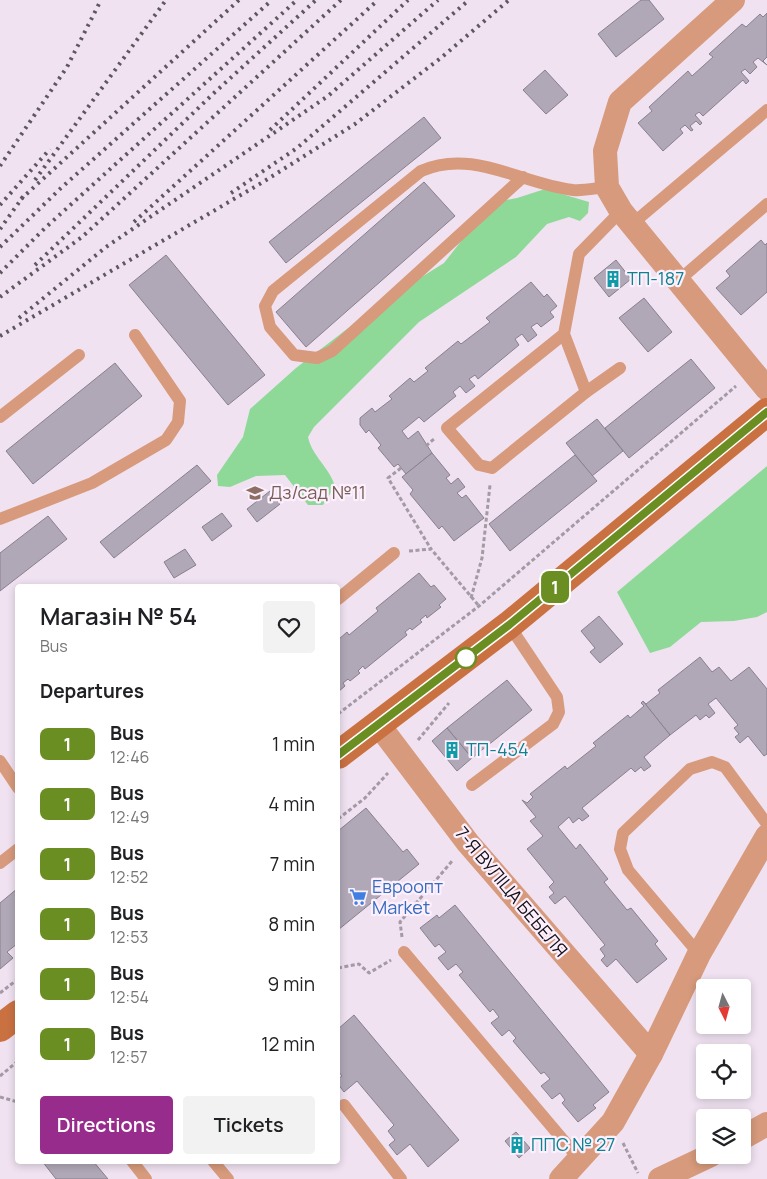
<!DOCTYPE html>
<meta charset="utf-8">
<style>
body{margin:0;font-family:Manrope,sans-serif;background:#f2f2f2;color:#202124;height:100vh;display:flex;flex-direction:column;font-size:19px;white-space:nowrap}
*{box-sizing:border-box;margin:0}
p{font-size:16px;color:#757577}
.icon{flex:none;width:28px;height:28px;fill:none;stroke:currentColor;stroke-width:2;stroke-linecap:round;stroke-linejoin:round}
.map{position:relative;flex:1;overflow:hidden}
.sheet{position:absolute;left:15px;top:584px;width:325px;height:580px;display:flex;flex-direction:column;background:#fff;border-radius:5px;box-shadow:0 2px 8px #0003}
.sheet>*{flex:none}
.badge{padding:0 10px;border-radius:8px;font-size:18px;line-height:32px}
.needle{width:32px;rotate:174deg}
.buttons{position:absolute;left:696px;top:979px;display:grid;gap:10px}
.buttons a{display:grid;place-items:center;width:55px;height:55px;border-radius:5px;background:#fff;box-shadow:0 2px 8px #0003;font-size:25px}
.map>.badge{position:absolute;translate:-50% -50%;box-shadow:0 0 0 2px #fff}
h2{padding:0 25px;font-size:19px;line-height:45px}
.round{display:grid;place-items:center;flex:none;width:52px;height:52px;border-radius:5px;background:#f2f2f2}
.head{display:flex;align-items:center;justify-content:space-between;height:85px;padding:0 25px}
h1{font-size:24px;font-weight:600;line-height:38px}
.primary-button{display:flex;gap:10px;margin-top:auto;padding:10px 25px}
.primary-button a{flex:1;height:58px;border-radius:5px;background:#982c8d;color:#fff;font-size:20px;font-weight:600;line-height:58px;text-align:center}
.primary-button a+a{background:#f2f2f2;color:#202124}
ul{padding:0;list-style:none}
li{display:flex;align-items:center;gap:15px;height:60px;padding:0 25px}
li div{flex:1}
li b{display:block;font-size:19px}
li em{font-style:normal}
li .badge{min-width:55px;font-weight:700;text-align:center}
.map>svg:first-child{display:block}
</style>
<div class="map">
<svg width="767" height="1179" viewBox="0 0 767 1179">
<rect width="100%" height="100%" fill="#f0e2f1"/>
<g fill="#8ed998">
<path d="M 545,189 L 589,202 L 588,213 L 580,221 L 569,217 L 547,224 L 516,257 L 419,322 L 314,427 L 308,437 C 312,456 329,467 335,486 L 323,505 L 308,505 L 285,475 L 256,476 L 230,487 L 218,486 L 217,475 L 243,437 L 250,409 L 296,368 L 385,300 L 444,263 L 473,226 L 506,200 L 517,198 Z"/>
<polygon points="767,466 767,612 757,617 734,621 701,622 670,647 650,653 617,592"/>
</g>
<g fill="#b0a8b7" stroke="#88808f">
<polygon points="641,0 649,0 664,19 616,57 598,34"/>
<polygon points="767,13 767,57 763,61 767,65 758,58 753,62 757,67 750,74 745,69 741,72 749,81 746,84 743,80 703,116 699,112 695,115 702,123 700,125 696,121 690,126 693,130 691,131 685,125 680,129 683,133 663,151 638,123 652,111 649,107 688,71 692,76 713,57 709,54 742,24 746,27 760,14 763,17"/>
<polygon points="545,70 568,95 546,114 523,90"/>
<polygon points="424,117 441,138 286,263 269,242"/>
<polygon points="424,182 455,216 306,347 276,312"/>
<polygon points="761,240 765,245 767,243 767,292 741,315 716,288 730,276 726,271"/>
<polygon points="166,255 265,375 228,405 129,285"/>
<polygon points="616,260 631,279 609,297 594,278"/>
<polygon points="531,282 544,297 547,294 557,306 550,312 554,317 541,327 537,323 531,327 537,335 528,342 522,334 515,339 519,345 478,379 475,375 469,379 475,386 466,393 460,386 453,392 456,396 424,422 419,417 402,431 408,439 418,431 432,453 406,474 398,464 394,467 378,448 381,445 369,430 366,433 360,425 360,418 372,408 375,412 392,399 389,396 410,378 414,382 428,371 425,368 458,341 461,344 490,322 486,318"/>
<polygon points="644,298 672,332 648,352 619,318"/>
<polygon points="691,359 715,388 629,458 605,428"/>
<polygon points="115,363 142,396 33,484 6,451"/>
<polygon points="597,419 623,451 592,476 566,443"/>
<polygon points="432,453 450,475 446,478 451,484 458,478 465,487 457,493 462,498 466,495 484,518 454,541 442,526 439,529 410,494 413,490 402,477"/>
<polygon points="575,455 597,481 510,551 489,524"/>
<polygon points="197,465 211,481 114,558 100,542"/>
<polygon points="270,491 280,504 257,522 247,509"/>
<polygon points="222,513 232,526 212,541 202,527"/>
<polygon points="48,516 67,539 0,591 0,553"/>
<polygon points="185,549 196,565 174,578 164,562"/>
<polygon points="419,573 431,587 434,585 446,599 439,605 441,607 427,618 426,615 420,620 422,622 412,630 410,628 405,632 407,635 365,669 363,666 358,671 360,673 350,681 348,679 343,683 345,686 338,692 338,640 347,632 349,635 378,611 376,608"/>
<polygon points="599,616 623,644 600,663 590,652 595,648 581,631"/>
<polygon points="700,657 712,672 719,667 731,681 749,667 767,689 767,754 764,756 748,736 740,743 735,737 739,734 734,728 738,725 716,698 708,704 715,713 709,718 706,715 700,720 696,715 670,735 643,701 646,704 660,693 658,690"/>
<polygon points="507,680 532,710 472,758 447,728"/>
<polygon points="643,701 670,735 644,757 651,766 644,771 641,767 635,772 631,768 582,808 589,816 585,819 582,821 579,818 573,823 569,817 558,827 576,849 580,844 608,879 604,882 627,910 631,908 658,941 655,944 667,959 637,983 616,959 607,967 601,960 605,956 600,949 605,945 565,896 555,904 549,897 554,893 549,887 554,882 527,849 543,836 530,821 536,817 522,800 527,803 533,797 530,794 565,766 567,769 596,746 593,743 628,715 630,718 644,706 641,703"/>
<polygon points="447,728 472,758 457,771 432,741"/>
<polygon points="366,808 403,852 407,849 419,864 338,930 338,831"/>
<polygon points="18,888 18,943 7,952 13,958 0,969 0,903"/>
<polygon points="455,905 609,1092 593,1105 596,1108 578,1122 562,1103 565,1100 560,1093 552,1099 547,1093 541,1086 550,1079 544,1072 541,1074 513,1041 516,1038 509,1030 502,1036 491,1023 499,1017 493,1009 490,1012 459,975 463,972 456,964 448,970 438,958 446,952 439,944 435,947 420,928 437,915 439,918"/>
<polygon points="354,1015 459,1140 428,1167 410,1144 397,1155 389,1145 395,1140 388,1131 394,1125 357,1081 344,1092 338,1084 338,1079 342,1076 338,1071 338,1062 340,1061 338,1058 338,1029"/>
<polygon points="516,1132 530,1148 519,1158 505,1141"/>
<polygon points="42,1161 93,1161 108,1179 56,1179"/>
</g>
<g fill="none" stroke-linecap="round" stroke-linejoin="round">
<g stroke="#a49aa5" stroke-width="3" stroke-dasharray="4 2.5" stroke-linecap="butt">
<polyline points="426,446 435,438"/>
<polyline points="401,468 388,478 431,549"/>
<polyline points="409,551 431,549 479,606"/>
<polyline points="471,598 482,558 490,485"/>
<polyline points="338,714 479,606 736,386"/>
<polyline points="418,740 449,703"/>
<polyline points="338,819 365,798 388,773"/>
<polyline points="402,937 400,922 453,860"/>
<polyline points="338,968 359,964 369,973 391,960"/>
<polyline points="0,993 18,979"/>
<polyline points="0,1076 18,1061"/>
<polyline points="0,1097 18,1102"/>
<polyline points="623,1143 638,1173"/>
</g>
<g stroke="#d79a7c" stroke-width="12">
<path d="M 523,177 L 332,351 L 317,358 L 294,355 L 270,327 L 265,306 L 273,291 L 421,171 C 473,148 521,184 573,190 C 584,191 596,188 607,187"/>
<polyline points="632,224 767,110"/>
<polyline points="678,281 767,204"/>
<polyline points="564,334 447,428 479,465 492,468 586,392 564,334 579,254 621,211"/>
<polyline points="586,392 620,368"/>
<polyline points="0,417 79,355"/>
<polyline points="0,519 92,483 166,440 178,422 180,401 135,335"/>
<polyline points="338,599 394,553"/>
<polyline points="0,761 18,788"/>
<polyline points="472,785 553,724 559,712 557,697 509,625"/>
<polyline points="0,863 18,849"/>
<polyline points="404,952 580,1160"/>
<polyline points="699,954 628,870 620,849 623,833 690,769 712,762 725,767 767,824"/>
<polyline points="344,1105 401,1179"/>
<polyline points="132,1161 146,1179"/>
<polyline points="213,1161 228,1179"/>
</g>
<g stroke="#d79a7c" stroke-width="24">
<polyline points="733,0 620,102 605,151 607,187 621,211 767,389"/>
<polyline points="378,724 468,843 651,1054"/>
<polyline points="742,1138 767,1124"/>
<polyline points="561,1179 613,1122 651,1054 699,954 767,836"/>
<polyline points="660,1179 711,1155"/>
</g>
<g stroke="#ca7142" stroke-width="28">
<polyline points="338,755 509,625 767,412"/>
<polyline points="0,1028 18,1014"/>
</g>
<g stroke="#5e575f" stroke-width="4" stroke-dasharray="2.5 5" stroke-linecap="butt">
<polyline points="270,130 408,0"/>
<polyline points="0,166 67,67 101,0"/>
<polyline points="35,180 166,0"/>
<polyline points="231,193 297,148 469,0"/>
<polyline points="21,199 239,0"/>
<polyline points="0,205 50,149"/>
<polyline points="134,222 378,0"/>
<polyline points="0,229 25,194"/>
<polyline points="0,247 61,188 272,0"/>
<polyline points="35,265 214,93 316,0"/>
<polyline points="0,273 45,228 297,0"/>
<polyline points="0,297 82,237 341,0"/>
<polyline points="19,318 106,247 328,96 438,0"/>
<polyline points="0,336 263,182 355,124 442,57 509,0"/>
</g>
</g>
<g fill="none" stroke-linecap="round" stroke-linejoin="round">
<g stroke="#fff" stroke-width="11">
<polyline id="line" points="338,755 509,625 767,412"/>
</g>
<use href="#line" stroke="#6b8e23" stroke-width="8"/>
</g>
<defs>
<g id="building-bare" transform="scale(1.35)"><path d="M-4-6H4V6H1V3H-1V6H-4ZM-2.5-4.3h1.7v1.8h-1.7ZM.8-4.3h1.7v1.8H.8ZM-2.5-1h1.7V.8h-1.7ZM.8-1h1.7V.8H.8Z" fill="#0f9aa8" stroke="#fdf0fe" stroke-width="2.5" paint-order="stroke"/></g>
<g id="school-bare" transform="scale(1.35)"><path d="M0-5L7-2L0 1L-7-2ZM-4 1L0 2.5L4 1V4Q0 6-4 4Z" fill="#8d6e63" stroke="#fdf0fe" stroke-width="2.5" paint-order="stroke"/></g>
<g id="supermarket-bare" transform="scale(1.35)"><path d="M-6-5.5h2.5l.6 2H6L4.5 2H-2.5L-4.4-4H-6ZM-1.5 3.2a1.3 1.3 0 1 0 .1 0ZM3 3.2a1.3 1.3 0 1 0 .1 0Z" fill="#3f7fe0" stroke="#fdf0fe" stroke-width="2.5" paint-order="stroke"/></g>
</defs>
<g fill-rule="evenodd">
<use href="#building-bare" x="613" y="279"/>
<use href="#school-bare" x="255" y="493"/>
<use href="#building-bare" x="452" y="750"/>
<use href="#supermarket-bare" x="358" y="897"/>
<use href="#building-bare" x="517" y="1145"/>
</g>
<circle fill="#fff" stroke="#6b8e23" stroke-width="2.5" cx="466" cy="658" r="10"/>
<g text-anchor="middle" stroke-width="4.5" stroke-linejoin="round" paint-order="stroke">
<g font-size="18" fill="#0d838f" stroke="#fdf0fe" text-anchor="start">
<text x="627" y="285">ТП-187</text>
<text x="466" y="756">ТП-454</text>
<text x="531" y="1151">ППС № 27</text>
</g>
<g font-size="18" fill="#785e54" stroke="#fdf0fe" text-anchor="start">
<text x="269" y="499">Дз/сад №11</text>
</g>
<g font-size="18" fill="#366cbe" stroke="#fdf0fe" text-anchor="start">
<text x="372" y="893">Евроопт<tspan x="372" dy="21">Market</tspan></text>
</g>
<g font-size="18" fill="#141015" stroke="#fdf0fe">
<text transform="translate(511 892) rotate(50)" y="6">7-Я ВУЛІЦА БЕБЕЛЯ</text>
</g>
</g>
</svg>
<div class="buttons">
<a><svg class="needle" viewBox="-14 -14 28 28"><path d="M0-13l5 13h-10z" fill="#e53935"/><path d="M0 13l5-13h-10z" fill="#757577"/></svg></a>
<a><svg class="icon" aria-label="locate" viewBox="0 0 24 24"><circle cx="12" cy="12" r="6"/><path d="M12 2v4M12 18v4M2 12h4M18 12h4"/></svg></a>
<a><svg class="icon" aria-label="layers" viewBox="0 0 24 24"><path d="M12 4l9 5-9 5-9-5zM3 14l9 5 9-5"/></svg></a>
</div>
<b class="badge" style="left:555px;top:587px;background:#6b8e23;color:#fff">1</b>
<section class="sheet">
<div class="head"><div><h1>Магазін № 54</h1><p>Bus</p></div><a class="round"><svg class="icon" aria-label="heart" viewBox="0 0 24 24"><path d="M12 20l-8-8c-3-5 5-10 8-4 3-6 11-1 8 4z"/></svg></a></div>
<h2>Departures</h2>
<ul>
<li><span class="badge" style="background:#6b8e23;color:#fff">1</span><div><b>Bus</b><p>12:46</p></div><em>1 min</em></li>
<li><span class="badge" style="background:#6b8e23;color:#fff">1</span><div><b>Bus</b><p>12:49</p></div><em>4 min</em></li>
<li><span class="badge" style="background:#6b8e23;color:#fff">1</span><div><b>Bus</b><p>12:52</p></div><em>7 min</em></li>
<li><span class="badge" style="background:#6b8e23;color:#fff">1</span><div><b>Bus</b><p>12:53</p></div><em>8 min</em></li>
<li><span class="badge" style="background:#6b8e23;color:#fff">1</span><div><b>Bus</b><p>12:54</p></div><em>9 min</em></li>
<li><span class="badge" style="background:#6b8e23;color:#fff">1</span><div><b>Bus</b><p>12:57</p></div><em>12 min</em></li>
</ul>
<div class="primary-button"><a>Directions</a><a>Tickets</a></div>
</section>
</div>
